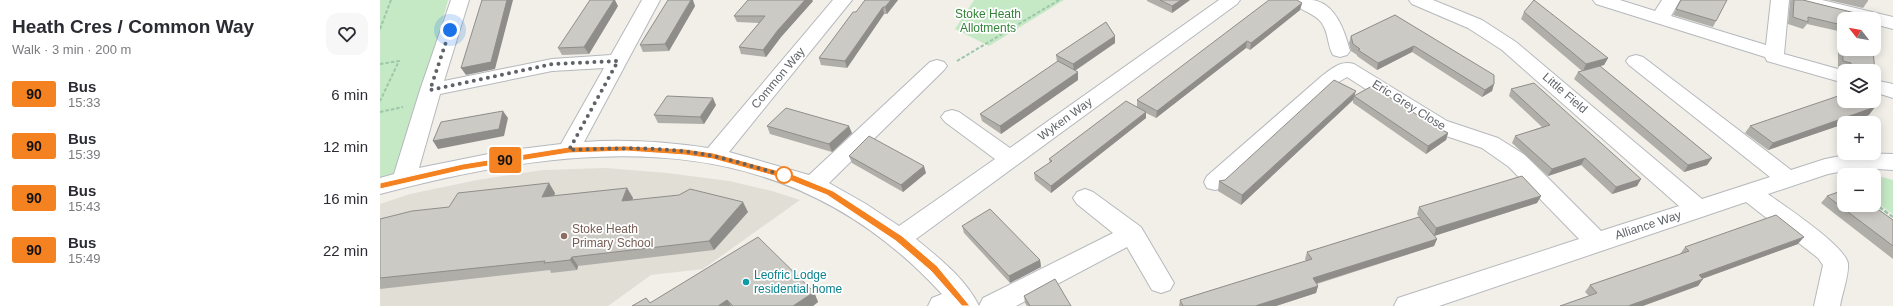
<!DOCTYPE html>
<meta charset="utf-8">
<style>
body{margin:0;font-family:Arial,sans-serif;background:#f7f7f7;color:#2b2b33;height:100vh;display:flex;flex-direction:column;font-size:15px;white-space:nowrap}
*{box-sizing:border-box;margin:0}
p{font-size:13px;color:#7c7c81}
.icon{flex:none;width:22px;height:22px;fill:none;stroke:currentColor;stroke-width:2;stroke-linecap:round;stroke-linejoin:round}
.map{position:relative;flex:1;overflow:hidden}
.sheet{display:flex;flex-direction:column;background:#fff;width:380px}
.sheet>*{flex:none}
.badge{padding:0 8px;border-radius:3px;font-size:14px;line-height:26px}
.needle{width:26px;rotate:301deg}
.controls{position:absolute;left:1457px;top:12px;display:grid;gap:8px}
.controls a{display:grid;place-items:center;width:44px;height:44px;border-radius:8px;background:#fff;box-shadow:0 2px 10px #0003;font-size:20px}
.you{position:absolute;width:20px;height:20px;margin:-10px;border:3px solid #fff;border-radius:50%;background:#1a73e8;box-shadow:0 0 0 6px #1a73e833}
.map>.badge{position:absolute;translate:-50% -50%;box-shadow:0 0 0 2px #fff}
.round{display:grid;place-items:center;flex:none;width:42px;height:42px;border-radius:12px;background:#f7f7f7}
.head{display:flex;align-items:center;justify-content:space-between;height:68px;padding:0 12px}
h1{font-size:19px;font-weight:800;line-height:30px}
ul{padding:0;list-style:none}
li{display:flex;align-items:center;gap:12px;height:52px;padding:0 12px}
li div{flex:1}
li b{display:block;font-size:15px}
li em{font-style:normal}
li .badge{min-width:44px;font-weight:700;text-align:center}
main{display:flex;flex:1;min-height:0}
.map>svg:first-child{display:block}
</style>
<main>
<section class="sheet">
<div class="head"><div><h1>Heath Cres / Common Way</h1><p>Walk · 3 min · 200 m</p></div><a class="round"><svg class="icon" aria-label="heart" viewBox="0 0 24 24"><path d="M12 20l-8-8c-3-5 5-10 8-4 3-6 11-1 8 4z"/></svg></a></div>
<ul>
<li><span class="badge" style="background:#f58220;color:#111">90</span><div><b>Bus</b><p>15:33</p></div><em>6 min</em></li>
<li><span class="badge" style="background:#f58220;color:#111">90</span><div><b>Bus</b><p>15:39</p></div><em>12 min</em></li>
<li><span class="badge" style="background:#f58220;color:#111">90</span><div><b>Bus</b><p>15:43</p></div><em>16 min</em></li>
<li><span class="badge" style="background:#f58220;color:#111">90</span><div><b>Bus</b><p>15:49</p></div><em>22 min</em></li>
</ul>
</section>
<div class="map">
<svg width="1513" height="306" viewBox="0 0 1513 306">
<rect width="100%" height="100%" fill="#f1efe8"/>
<polygon fill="#e1ded6" points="226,168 287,173 349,181 392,191 420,200 323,269 271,275 228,306 0,306 0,204 30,194 97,180 163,170"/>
<g fill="#c5e8c5">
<polygon points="0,0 68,0 43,92 14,175 0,179"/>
<polygon points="594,0 684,0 609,46 575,29"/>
<polygon points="1494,175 1513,180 1513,214 1494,201"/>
</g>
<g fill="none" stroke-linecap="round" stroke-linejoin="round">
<g stroke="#b5b8bc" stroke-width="2">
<g id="minor">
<path d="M 71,0 L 89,0 L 64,81 L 172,59 L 231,55 L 262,0 L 280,0 L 204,142 C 245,139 287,142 328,148 L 453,0 L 472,0 L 349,152 L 429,175 L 550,62 L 557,60 L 564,62 L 567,66 L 564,70 L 449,183 L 486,204 L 519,226 L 615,159 L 565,122 L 561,117 L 565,112 L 572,110 L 579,112 L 630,148 L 839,0 L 860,0 L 857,4 L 536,239 C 559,258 586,279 599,306 L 603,298 L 733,233 L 697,204 L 693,198 L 697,192 L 705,189 L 713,192 L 761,227 L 794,283 L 790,290 L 781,293 L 772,290 L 747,247 L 636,306 L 548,306 L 552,298 L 562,294 L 559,291 C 402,122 204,140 0,194 L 0,178 L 14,174 L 40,90 ZM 224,68 L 181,144 L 123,151 L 39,168 L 60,94 L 172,71 Z"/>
<path d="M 910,0 C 917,0 925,0 932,0 C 956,3 965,32 970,51 L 967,55 L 960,57 L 953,55 C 947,45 949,32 941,22 C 933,12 917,10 910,0 Z"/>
<path d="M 1029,0 L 1053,0 L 1102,20 L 1136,42 L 1322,199 L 1390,177 L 1249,65 L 1246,61 L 1249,57 L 1256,55 L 1263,57 L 1411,170 L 1445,159 L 1476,153 L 1513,154 L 1513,170 L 1480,168 L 1448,174 L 1388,194 C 1403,205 1467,247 1468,264 C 1469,275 1462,294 1460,306 L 1434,306 L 1443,265 L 1438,258 L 1366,202 L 1059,306 L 1014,306 L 1018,298 L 1199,239 L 1129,167 L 1102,148 L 1051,131 L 967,77 L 957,83 L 843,188 L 835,190 L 827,188 L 824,182 L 827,176 L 943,75 C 953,68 961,60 974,64 L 1067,121 L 1118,138 L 1145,155 L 1221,231 L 1299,206 L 1122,50 L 1088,28 L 1032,4 Z"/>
<polygon points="1213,0 1240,0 1275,11 1282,0 1300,0 1291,16 1386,45 1391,0 1409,0 1404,54 1465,71 1464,71 1464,83 1387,61 1385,57 1216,4"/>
<polygon points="1411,0 1442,0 1513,17 1513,29 1494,24 1494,19 1475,19 1414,4"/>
<polygon points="1494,80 1513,84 1513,98 1494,92"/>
</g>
</g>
<g stroke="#9cc7a9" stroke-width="2" stroke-dasharray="3.5 2" stroke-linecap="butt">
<polyline points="0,29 11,0"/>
<polyline points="577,61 679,0"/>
<polyline points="0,64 19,61 0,101"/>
<polyline points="0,112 23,107"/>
</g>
<polyline stroke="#9cc7a9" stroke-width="2.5" stroke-dasharray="4.5 2" stroke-linecap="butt" points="1494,203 1513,217"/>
<use href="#minor" fill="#fff" fill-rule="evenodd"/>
</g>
<g fill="#afaea9">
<polygon points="368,0 432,0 433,1 401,37 386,57 361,54 359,47 379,23 357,22 354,16"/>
<polygon points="518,0 507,14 504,14 467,68 441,65 439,58 476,12"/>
<polygon points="767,0 810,0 792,13 767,1"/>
<polygon points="1301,0 1336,21 1333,27 1293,15"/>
<polygon points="1411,0 1423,0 1479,14 1489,14 1490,19 1464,19 1464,49 1493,49 1495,74 1494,75 1494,71 1466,71 1466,70 1458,68 1458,31 1427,24 1423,29 1408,24 1410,2"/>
<polygon points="1448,0 1488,0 1488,1 1483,8"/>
<polygon points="922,3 920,10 870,50 866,48 776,118 766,113 766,118 671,193 655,180 654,173 670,163 669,159 757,106 757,100"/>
<polygon points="238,6 209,54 182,55 178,48"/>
<polygon points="315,6 289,51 263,52 260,45"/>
<polygon points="1144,12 1228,58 1224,65 1220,66 1332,158 1327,165 1304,172 1194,79 1198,72 1202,71 1141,19"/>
<polygon points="1015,15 1114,84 1112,91 1102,97 1032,52 997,70 977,56 977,55 971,51 969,43 971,36"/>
<polygon points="735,36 735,43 695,71 698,72 698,80 621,134 602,121 600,114 677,62 676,55"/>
<polygon points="1131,89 1261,179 1257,186 1232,194 1201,165 1168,176 1132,143 1135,136 1162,127 1129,96"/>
<polygon points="974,96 1053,125 1068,133 1066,140 1046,154 973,103 973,100 861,205 838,191 839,181 845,180"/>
<polygon points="336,105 324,124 278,123 274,115"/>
<polygon points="1489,115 1388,150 1365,133 1370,126"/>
<polygon points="387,126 472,133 452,152 390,134"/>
<polygon points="469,156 546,173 523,192 472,163"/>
<polygon points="247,188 253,198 252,200 368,212 334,250 198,266 197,270 171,273 170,270 0,289 0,219 69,207 175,193 174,196"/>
<polygon points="1161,196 1157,203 1054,236 1057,239 1054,246 937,284 938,286 936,293 896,306 799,306 800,300 926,261 925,259 927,252 1039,217 1037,214 1039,207"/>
<polygon points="1447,196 1513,220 1513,259 1441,203"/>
<polygon points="582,226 660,260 661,267 630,283 584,233"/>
<polygon points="1418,244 1323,278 1318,286 1209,296 1205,292 1210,285 1300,254 1305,247"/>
<polygon points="434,292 438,302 433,306 252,306 270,303"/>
<polygon points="644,296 691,306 647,306 645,303"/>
</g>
<g fill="#8f8d8a">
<polygon points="127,0 133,0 115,69 86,75 81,68"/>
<polygon points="234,0 235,0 238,6 209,54 204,47"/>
<polygon points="311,0 313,0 315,6 289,51 285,44"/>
<polygon points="425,0 432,0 433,1 401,37 386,57 383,50 398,30"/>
<polygon points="511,0 518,0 507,14 505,7"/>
<polygon points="801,0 810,0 792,13 792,6"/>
<polygon points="922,3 920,10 870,50 871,43"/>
<polygon points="503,7 504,14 467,68 465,61"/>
<polygon points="735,36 735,43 694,71 693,64"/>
<polygon points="867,41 866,48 776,118 777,111"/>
<polygon points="1034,46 1032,52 997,70 998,63"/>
<polygon points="1228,58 1224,65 1203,71 1206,64"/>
<polygon points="698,72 698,80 621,134 620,126"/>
<polygon points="1114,84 1112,91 1102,97 1105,90"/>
<polygon points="976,91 973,100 861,205 862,195"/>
<polygon points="333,98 336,105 324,124 320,117"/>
<polygon points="1495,107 1489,115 1466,123 1464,123 1464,124 1388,150 1393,143"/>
<polygon points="123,111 128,118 124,136 58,149 53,141"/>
<polygon points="766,112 766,118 671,193 671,186"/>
<polygon points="469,126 472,133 452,152 449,144"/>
<polygon points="1068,133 1066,140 1046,154 1048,146"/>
<polygon points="1205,158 1201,165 1168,176 1172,169"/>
<polygon points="1332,158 1327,165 1304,172 1308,165"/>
<polygon points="544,166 546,173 523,192 521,185"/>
<polygon points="1261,179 1257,186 1232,194 1236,187"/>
<polygon points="169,183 175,193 169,207 162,197"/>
<polygon points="247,188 253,198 248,210 242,201"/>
<polygon points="1161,196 1157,203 1054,236 1056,228"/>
<polygon points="363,202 368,212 334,250 329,241"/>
<polygon points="1424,237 1418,244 1314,282 1319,275"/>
<polygon points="1057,239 1054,246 931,285 933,278"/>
<polygon points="192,257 198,266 197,270 190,260"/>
<polygon points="660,260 661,267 630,283 629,276"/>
<polygon points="1323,279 1318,286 1263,306 1248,306"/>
<polygon points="938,286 936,293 896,306 875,306"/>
<polygon points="434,292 438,302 433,306 413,306"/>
<polygon points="347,300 351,306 338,306"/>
</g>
<g fill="#cccac5" stroke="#8f8d8a">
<polygon points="102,0 127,0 111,62 81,68"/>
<polygon points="210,0 234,0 204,47 178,48"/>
<polygon points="288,0 311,0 285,44 260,45"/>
<polygon points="368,0 425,0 398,30 383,50 359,47 385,16 354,16"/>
<polygon points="485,0 511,0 505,7 503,7 465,61 439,58 473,12 476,12"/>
<polygon points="780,0 801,0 792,6"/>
<polygon points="889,0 917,0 922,3 871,43 867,41 777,111 757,100"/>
<polygon points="1154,0 1228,58 1206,64 1144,12"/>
<polygon points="1301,0 1347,0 1336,21 1296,9"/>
<polygon points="1414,0 1423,0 1479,14 1489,14 1490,19 1464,19 1464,49 1493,49 1495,74 1494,74 1494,71 1484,71 1471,67 1471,63 1463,61 1462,25 1428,17 1428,22 1413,17"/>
<polygon points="1015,15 1114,75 1114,84 1105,90 1034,46 998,63 978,50 980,49 973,44 971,36"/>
<polygon points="726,22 735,36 693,64 676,55"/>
<polygon points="678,61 698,72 620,126 600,114"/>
<polygon points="1220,66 1332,158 1308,165 1198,72"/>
<polygon points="954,80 976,91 862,195 839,181 845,180"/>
<polygon points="1154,83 1261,179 1236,187 1205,158 1172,169 1135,136 1170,125 1131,89"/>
<polygon points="992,86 1053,125 1068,133 1048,146 974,96"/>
<polygon points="1464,94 1464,101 1485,101 1495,107 1393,143 1370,126"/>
<polygon points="287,96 333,98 320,117 274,115"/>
<polygon points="746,101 766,112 671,186 654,173 672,161 669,159"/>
<polygon points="406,108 469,126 449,144 387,126"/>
<polygon points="123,111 119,129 53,141 61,122"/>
<polygon points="489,136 544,166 521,185 469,156"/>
<polygon points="1142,176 1161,196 1056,228 1039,207"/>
<polygon points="169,183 162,197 247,188 242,201 299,195 310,189 363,202 329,241 192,257 190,260 164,263 165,261 0,278 0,219 32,211 69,207 78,193"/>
<polygon points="1464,190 1464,205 1492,205 1513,220 1513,246 1447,196"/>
<polygon points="610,209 660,260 629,276 582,226"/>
<polygon points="1396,215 1424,237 1319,275 1323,279 1248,306 1180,306 1217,293 1210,285 1309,251 1305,247"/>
<polygon points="1039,217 1057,239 933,278 938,286 875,306 803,306 800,300 932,259 927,252"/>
<polygon points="378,237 434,292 413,306 353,306 347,300 338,306 252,306 266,298 270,303"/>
<polygon points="675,279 691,306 650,306 644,296"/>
</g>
<polygon fill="#f58220" stroke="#fff" points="246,146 305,149 333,153 414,175 453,191 522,236 557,266 590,306 582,306 551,271 516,241 447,195 409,180 333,159 305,155 246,151 189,153 83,170 0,189 0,183 83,164 189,147"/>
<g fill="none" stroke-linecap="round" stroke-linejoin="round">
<path stroke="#5f6368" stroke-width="4" stroke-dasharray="0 7.2" d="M 70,30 L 50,90 L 172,64 L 238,61 L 189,150 C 236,148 286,146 333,156 C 357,161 380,169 404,175"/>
</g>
<circle fill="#fff" stroke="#f58220" stroke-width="2" cx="404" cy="175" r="8"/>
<circle fill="#8d6e63" stroke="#fff" stroke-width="1.5" cx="184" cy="236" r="4"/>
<circle fill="#0f9aa8" stroke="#fff" stroke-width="1.5" cx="366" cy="282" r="4"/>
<g text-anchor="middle" stroke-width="3.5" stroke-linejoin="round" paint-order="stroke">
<g font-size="12" fill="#348238" stroke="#fff">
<text x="608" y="18">Stoke Heath<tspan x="608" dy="14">Allotments</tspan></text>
</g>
<g font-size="12" fill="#5f6368" stroke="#fff">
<text transform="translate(398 78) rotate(-50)" y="4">Common Way</text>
<text transform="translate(1185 93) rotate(41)" y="4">Little Field</text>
<text transform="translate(1029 105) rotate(32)" y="4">Eric Grey Close</text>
<text transform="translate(685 119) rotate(-36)" y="4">Wyken Way</text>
<text transform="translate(1268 225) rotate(-18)" y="4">Alliance Way</text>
</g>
<g font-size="12" fill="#785e54" stroke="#fff" text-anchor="start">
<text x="192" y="233">Stoke Heath<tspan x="192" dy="14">Primary School</tspan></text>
</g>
<g font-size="12" fill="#0d838f" stroke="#fff" text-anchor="start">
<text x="374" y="279">Leofric Lodge<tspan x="374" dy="14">residential home</tspan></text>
</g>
</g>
</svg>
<div class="controls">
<a><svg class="needle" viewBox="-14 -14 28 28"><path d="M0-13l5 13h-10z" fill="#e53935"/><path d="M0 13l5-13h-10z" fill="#7c7c81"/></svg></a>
<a><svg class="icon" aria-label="layers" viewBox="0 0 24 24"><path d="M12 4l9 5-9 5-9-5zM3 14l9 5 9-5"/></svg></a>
<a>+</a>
<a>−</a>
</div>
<div class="you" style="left:70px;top:30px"></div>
<b class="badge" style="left:125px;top:160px;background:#f58220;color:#111">90</b>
</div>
</main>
